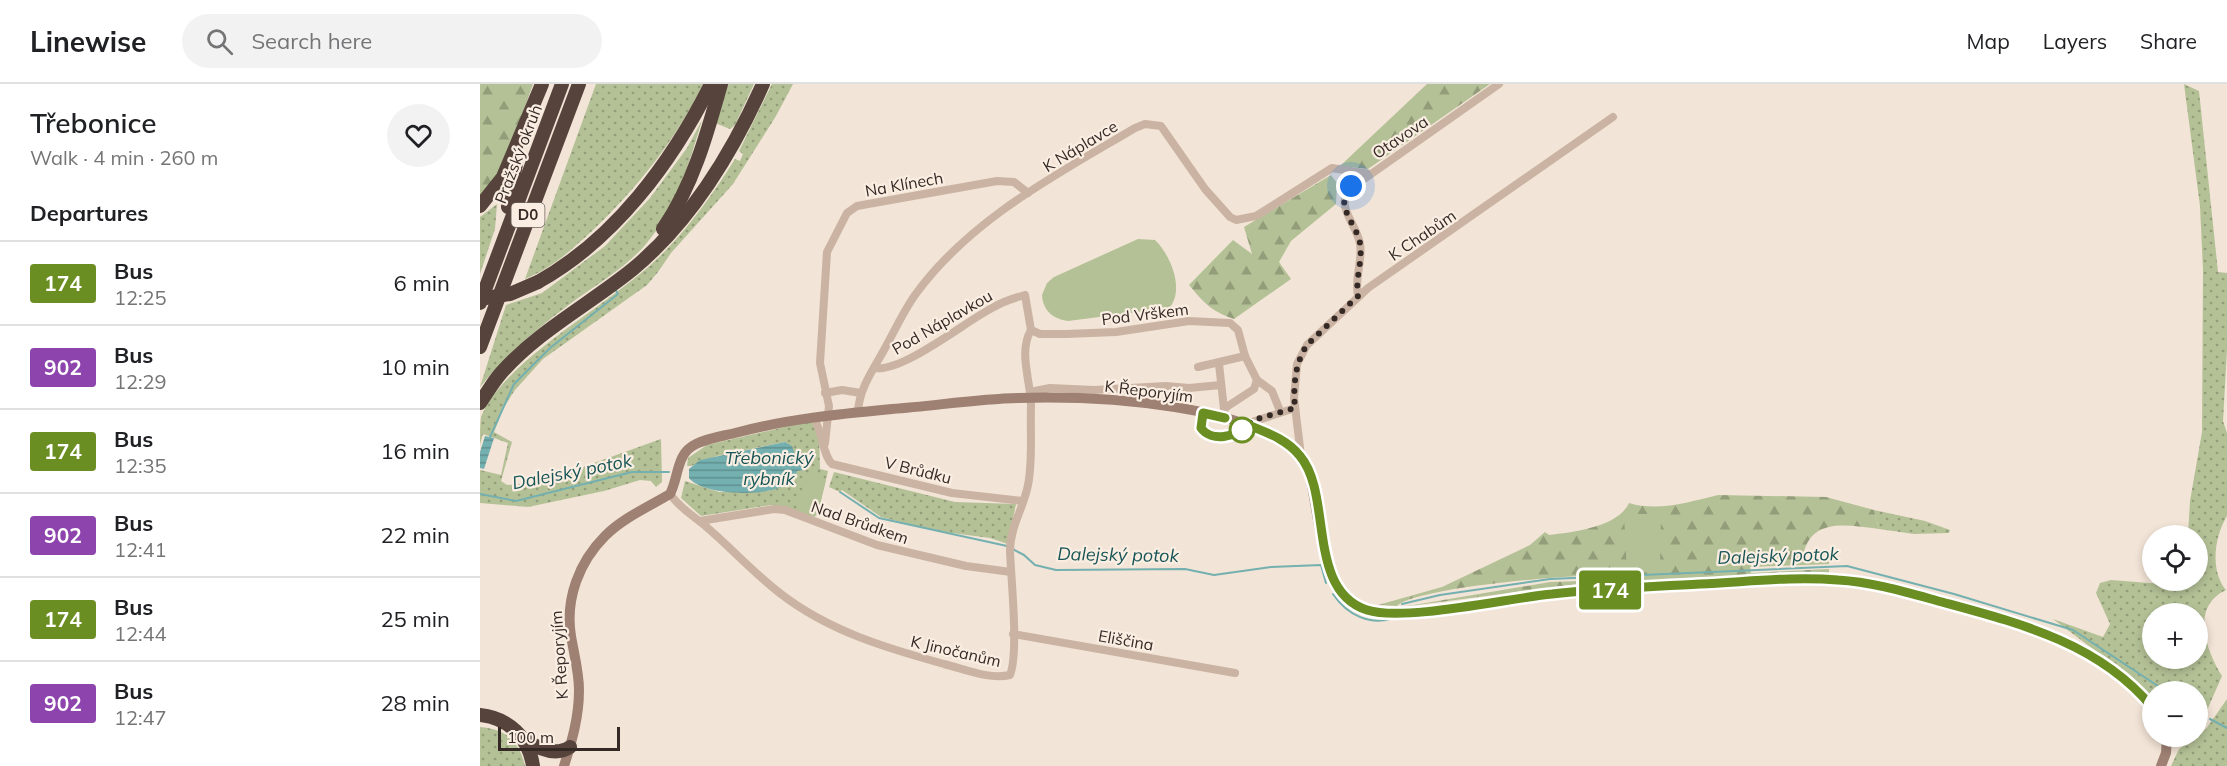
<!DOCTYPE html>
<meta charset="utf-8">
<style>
body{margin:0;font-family:Mulish,sans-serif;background:#f2f2f2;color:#202124;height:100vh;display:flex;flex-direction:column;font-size:22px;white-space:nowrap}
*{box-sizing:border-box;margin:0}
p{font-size:20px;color:#757577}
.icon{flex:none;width:33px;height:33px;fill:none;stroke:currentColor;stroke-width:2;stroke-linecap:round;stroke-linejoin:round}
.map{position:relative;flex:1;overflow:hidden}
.drawer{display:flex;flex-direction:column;background:#fff;width:480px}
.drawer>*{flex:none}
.badge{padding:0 12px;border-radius:4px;font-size:21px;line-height:39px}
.buttons{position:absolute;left:1662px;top:441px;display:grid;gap:12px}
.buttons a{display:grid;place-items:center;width:66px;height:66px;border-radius:50%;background:#fff;box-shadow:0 3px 9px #0003;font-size:30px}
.scale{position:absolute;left:18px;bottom:15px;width:122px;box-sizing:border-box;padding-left:6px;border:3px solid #342925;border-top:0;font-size:16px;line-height:21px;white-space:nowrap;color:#342925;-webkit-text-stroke:4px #faeee2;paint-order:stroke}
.you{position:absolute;width:30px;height:30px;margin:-15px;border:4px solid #fff;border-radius:50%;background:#1a73e8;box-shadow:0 0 0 9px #1a73e833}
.map>.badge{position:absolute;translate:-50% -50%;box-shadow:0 0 0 3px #fff}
h2{padding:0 30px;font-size:22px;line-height:54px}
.round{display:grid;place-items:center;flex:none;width:63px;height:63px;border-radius:32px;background:#f2f2f2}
.headline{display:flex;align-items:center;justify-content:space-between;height:102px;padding:0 30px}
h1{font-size:28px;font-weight:600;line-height:45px}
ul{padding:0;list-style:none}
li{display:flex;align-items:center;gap:18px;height:84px;padding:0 30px;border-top:2px solid #e0e0e0}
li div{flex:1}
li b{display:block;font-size:22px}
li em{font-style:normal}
li .badge{min-width:66px;font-weight:700;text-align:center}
header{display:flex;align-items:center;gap:36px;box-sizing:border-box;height:84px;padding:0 30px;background:#fff;border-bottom:2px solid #e0e0e0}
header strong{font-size:28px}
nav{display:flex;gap:33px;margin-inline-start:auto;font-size:21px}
.search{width:420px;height:54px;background:#f2f2f2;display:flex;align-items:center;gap:15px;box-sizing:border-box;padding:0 21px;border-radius:33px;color:#757577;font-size:22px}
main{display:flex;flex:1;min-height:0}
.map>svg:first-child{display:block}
</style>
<header>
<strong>Linewise</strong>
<div class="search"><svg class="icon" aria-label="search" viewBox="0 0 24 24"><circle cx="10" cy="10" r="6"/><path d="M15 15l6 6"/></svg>Search here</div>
<nav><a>Map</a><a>Layers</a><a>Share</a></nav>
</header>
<main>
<section class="drawer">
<div class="headline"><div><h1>Třebonice</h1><p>Walk · 4 min · 260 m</p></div><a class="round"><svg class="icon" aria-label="heart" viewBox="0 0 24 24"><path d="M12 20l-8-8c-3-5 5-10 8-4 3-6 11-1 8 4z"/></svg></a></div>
<h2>Departures</h2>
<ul>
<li><span class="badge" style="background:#6b8e23;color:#fff">174</span><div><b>Bus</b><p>12:25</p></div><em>6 min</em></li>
<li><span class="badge" style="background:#8e44ad;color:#fff">902</span><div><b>Bus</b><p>12:29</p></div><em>10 min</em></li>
<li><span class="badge" style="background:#6b8e23;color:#fff">174</span><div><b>Bus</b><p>12:35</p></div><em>16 min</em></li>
<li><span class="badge" style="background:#8e44ad;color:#fff">902</span><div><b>Bus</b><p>12:41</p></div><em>22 min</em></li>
<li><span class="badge" style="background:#6b8e23;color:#fff">174</span><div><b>Bus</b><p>12:44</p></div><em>25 min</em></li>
<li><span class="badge" style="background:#8e44ad;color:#fff">902</span><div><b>Bus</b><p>12:47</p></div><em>28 min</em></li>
</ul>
</section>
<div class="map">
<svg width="1747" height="682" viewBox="0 0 1747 682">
<defs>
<pattern id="grass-dots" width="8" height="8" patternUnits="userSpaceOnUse" patternTransform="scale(1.5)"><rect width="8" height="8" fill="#b4c196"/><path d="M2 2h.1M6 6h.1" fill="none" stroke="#939d7a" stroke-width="1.8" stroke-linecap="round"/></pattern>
<pattern id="forest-firs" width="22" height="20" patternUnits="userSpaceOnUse" patternTransform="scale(1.5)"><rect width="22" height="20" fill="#b4c196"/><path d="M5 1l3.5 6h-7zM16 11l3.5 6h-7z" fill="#939d7a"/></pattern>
<pattern id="water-rules" width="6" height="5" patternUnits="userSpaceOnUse" patternTransform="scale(1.5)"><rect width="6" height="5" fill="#74b0b0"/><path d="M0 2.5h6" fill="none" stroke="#608f8f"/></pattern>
</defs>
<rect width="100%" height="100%" fill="#f2e4d6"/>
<g fill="url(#grass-dots)" fill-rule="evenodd">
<path d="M 116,0 L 223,0 C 195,57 158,103 112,147 C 90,167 72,184 45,195 Z"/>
<polygon points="246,0 274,0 255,41 250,45 235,39"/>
<path d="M 292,0 L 313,0 L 296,32 L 253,100 L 191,169 L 178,188 L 167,201 L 63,275 L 35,306 L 24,323 L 14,348 L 32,358 L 21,397 L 27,401 L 61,398 L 181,355 L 182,398 L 176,403 L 171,397 L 160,396 L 124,407 L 48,423 L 0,419 L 0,386 L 21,391 L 28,359 L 3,350 L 0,360 C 0,352 0,341 1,333 C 25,273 139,217 186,166 C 212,139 235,107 255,75 L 260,77 L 263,70 L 259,67 Z"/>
<path d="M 1704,0 L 1719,7 L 1738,188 L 1747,189 L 1747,266 L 1743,337 L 1747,349 L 1747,432 C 1734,453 1730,487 1746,506 C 1710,523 1726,566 1742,592 L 1728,624 L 1718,635 L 1718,608 L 1672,608 L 1672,614 L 1641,586 L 1573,535 L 1623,553 L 1630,540 L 1616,509 L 1620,499 L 1631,496 L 1707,502 L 1711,497 L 1718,496 L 1718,452 L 1708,451 L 1710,417 L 1722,348 L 1723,186 L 1720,122 ZM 1672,530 L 1718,530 L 1718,574 L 1672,574 Z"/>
<path d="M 222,36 C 209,80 196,125 166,160 C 147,182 121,198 98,214 C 61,241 29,268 0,303 L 26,221 L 62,209 L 125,162 L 170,114 L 207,64 Z"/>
<polygon points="17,120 15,145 0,190 0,133"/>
<polygon points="331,337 339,345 340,385 348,387 338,430 334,433 291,421 221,432 201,414 205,397 239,408 287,407 314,398 317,387 325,386 324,378 328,377 324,376 323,372 316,373 305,358 237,372 211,382 207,382 208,374 227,361"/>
<polygon points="354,388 475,418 536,420 528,460 510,454 457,447 401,433 362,406 360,408 349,403"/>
<polygon points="1394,426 1445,437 1470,446 1469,449 1434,450 1399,445"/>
<polygon points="1747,615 1747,682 1691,682 1699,665 1726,645"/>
<path d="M 0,643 C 26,645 39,657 45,682 L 0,682 Z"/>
</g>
<g fill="url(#forest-firs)">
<polygon points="0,0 53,0 24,84 0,115"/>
<polygon points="947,0 1010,0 888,85 860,82"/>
<path d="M 851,91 L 857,99 L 856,120 L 811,157 L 799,178 L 811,195 L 754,235 C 731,227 724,219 709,201 L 753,156 L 772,170 L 764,143 Z"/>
<path d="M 1238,411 L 1346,413 L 1394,426 L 1399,445 C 1366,441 1328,432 1322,477 L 1349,477 L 1349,480 L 1270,483 L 1271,489 L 1349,485 L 1349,489 L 1344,490 L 1106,499 L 922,523 L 1070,498 L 1129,496 L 1130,491 C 1098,490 936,503 917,522 L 898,521 L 962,503 L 1050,461 L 1065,448 L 1069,451 C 1094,448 1138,443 1149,419 C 1178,428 1209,418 1238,411 Z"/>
</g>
<g fill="#b4c196">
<path d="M 658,155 L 675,156 C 691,171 705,207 689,224 L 588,237 C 573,235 563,227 562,211 L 567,199 L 574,193 Z"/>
<polygon points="329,389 346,396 337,430 334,432 319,427 317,424 326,390"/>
<polygon points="1144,430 1181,430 1180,487 1147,490"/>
</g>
<g fill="url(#water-rules)">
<polygon points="5,352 14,354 4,385 0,384 0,368"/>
<path d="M 305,358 L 312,362 L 316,373 L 324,372 L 325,386 L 317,387 C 314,416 224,414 209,394 L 209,385 L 220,376 Z"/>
</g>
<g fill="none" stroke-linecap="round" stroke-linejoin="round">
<g stroke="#74b0b0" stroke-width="2">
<polyline points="10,353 34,300 70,264 138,210 135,205"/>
<polyline points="360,408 399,434 527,462 544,471 555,481 576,486 705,485 734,491 791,483 841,481 846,499"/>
<polyline points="0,410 36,417 152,388 189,388"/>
<path d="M 853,510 C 867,531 890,542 914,534"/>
<polyline points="922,520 960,511 1070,495 1367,482 1474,510 1593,546 1687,608"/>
<polyline points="1718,627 1725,632"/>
<polyline points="1730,635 1747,644"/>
</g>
<g stroke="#cab3a2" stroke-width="8">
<path d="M 878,212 C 874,194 883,177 880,160 C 877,141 858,126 867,107 L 1019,0"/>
<polyline points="551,246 560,250 586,250 636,248 709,237 750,239 758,246 765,272 777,296 792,307 800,327"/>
<polyline points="739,280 745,334"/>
<polyline points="718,283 765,272"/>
<polyline points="550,308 570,304 614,306 686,302 709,304 741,301"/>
<polyline points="345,309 362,306 381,309"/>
<polyline points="745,324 774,305 777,296"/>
<path d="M 378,328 C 379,305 393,286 404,266 C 414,248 423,228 435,211 C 490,135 576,91 655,44 L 665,40 L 681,42 L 725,105 L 750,133 L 756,136 L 776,132 L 852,84 L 890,90"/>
<path d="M 333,333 C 343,347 342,370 352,380 L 472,409 L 543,417"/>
<polyline points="766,340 815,324"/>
<polyline points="345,359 349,322 340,279 347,168 367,129 377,122 517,97 534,98 548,109"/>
<polyline points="821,372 814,314 817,280 827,261 888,204 1133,33"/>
<path d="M 190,410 C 201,426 216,433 230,446 C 254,467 276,491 301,510 C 349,547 406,564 464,580 C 484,585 509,596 530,591 C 539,569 531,495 530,467 C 530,443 544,423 548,401 C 553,376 550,348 551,322 C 551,298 538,268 551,246 L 545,211 C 534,214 524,217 514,223 C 487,236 423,289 394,284"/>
<polyline points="220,437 294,425 305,426 397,461 486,482 531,488"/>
<polyline points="533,550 755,589"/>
</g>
<g stroke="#9e8173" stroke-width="10">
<path d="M 84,682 C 92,657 99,633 99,606 C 99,588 94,570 91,552 C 85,515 99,478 125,452 C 143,434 168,423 190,410 C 199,393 196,369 216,360 C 228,354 243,352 255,349 C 307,335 359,330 412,325 C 454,322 496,315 538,314 C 608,312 790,317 828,384 C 839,422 839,497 875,520 C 908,541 1028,515 1069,510 C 1113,504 1158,504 1202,502 C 1253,499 1304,494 1355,495 C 1390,497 1427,508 1460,517 C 1538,538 1619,558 1672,623"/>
<polyline points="1681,682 1686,669 1687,652"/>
</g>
<g stroke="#56433b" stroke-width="14">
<polyline points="0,122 23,93 62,0"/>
<polyline points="28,123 36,80"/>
<path d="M 183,145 C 213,101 227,50 241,0"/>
<path d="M 58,198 C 135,155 192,78 231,0"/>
<polyline points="0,219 82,0"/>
<polyline points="0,263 99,0"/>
<path d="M 0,319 C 7,309 13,298 21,289 C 58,247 110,220 153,185 C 211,137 253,67 283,0"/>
<path d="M 0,631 C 29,634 49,654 53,682"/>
<path d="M 44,655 C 57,664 75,673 90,663"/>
</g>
<polyline stroke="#56433b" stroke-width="14" points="0,215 30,210 58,198"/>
</g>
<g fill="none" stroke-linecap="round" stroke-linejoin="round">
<g stroke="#fff" stroke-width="14">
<path id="line" d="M 745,334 L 723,329 L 721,344 C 731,358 757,354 766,340 C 785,348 807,355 820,372 C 853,411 826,506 887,526 C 924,538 1029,514 1072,510 C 1121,504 1171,503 1220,500 C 1266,498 1313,492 1358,496 C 1393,498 1429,509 1462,518 C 1539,539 1619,559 1672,623"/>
</g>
<use href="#line" stroke="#6b8e23" stroke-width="9"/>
<path stroke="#342925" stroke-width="6" stroke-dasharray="0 10.8" d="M 762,346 L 773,336 L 815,324 C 813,302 815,279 827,261 L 878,212 C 875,194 883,177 880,159 C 876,139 853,121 871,102"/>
</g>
<circle fill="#fff" stroke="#6b8e23" stroke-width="3" cx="762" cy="346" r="12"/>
<g text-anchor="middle" stroke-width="4.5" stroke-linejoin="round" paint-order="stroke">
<rect fill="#faeee2" stroke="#6f645e" stroke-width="1.5" x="31.5" y="119" width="33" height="24" rx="4.5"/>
<g font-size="15" font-weight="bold" fill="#342925">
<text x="48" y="136">D0</text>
</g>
<g font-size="16" fill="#342925" stroke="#faeee2">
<text transform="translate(920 53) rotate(-34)" y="6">Otavova</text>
<text transform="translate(600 62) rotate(-31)" y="6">K Náplavce</text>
<text transform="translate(38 70) rotate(-69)" y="6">Pražský okruh</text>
<text transform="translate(424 100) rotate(-10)" y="6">Na Klínech</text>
<text transform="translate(942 151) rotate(-34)" y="6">K Chabům</text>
<text transform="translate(665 230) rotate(-7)" y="6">Pod Vrškem</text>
<text transform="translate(462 238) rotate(-30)" y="6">Pod Náplavkou</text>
<text transform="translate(669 307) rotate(7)" y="6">K Řeporyjím</text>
<text transform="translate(438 386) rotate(14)" y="6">V Brůdku</text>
<text transform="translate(380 438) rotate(19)" y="6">Nad Brůdkem</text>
<text transform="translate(646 556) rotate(10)" y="6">Eliščina</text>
<text transform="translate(476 567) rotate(13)" y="6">K Jinočanům</text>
<text transform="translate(79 571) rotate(-94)" y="6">K Řeporyjím</text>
</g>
<g font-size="18" font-style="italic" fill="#185557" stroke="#faeee2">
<text x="289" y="380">Třebonický<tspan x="289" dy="21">rybník</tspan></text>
<text transform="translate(92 388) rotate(-11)" y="6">Dalejský potok</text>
<text transform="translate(638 471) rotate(1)" y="6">Dalejský potok</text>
<text transform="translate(1298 472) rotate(-2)" y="6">Dalejský potok</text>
</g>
</g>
</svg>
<div class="buttons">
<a><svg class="icon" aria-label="locate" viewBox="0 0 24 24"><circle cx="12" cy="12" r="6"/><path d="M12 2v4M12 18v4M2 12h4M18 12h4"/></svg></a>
<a>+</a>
<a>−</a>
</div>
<div class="scale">100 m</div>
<div class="you" style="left:871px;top:102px"></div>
<b class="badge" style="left:1130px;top:506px;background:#6b8e23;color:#fff">174</b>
</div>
</main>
